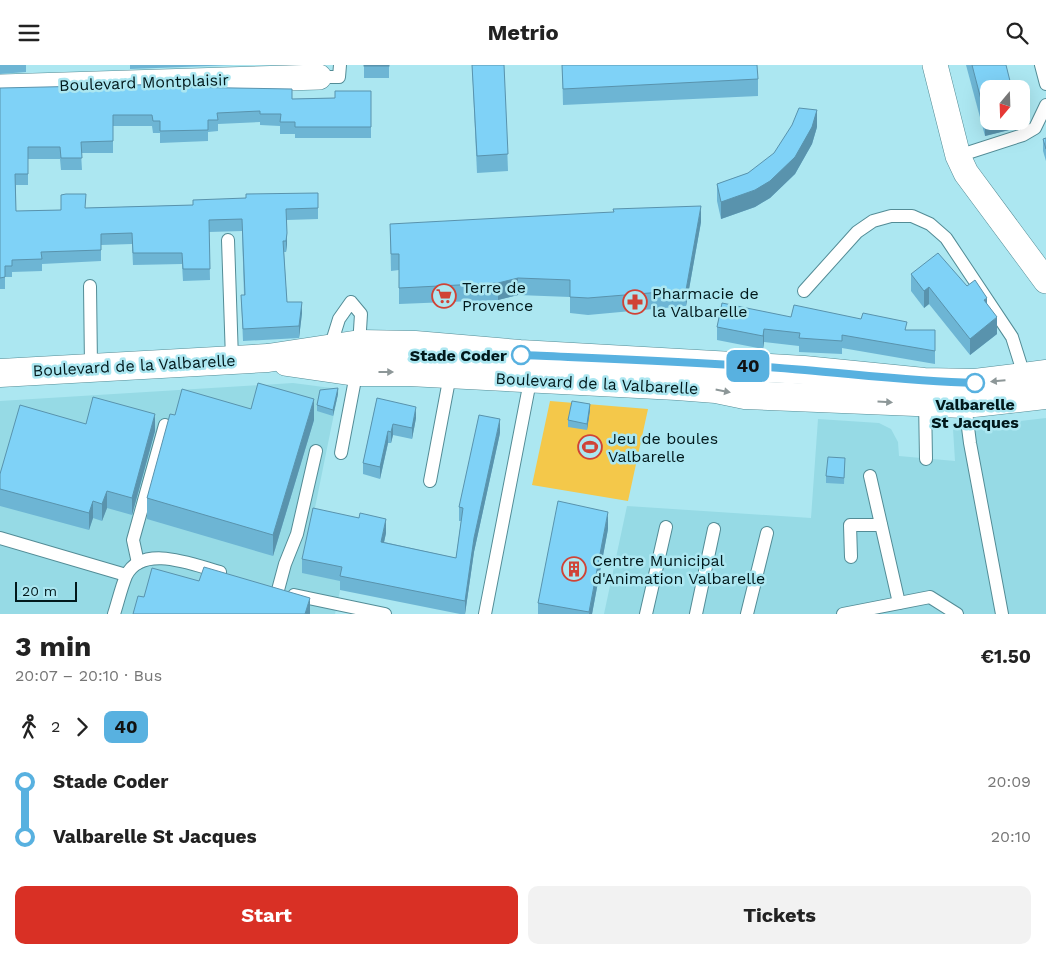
<!DOCTYPE html>
<meta charset="utf-8">
<style>
body{margin:0;font-family:"Work Sans",sans-serif;background:#f2f2f2;color:#222;height:100vh;display:flex;flex-direction:column;font-size:19px;white-space:nowrap}
*{box-sizing:border-box;margin:0}
p{font-size:16px;color:#767676}
.icon{flex:none;width:28px;height:28px;fill:none;stroke:currentColor;stroke-width:2;stroke-linecap:round;stroke-linejoin:round}
.map{position:relative;height:549px;overflow:hidden}
.details{display:flex;flex-direction:column;background:#fff;flex:1}
.details>*{flex:none}
.badge{padding:0 10px;border-radius:8px;font-size:18px;line-height:32px}
.needle{width:32px;rotate:199deg}
.fabs{position:absolute;left:980px;top:15px;display:grid;gap:10px}
.fabs a{display:grid;place-items:center;width:50px;height:50px;border-radius:10px;background:#fff;box-shadow:0 5px 20px #0002;font-size:25px}
.scale{position:absolute;left:15px;bottom:12px;width:62px;box-sizing:border-box;padding-left:5px;border:2px solid #01181b;border-top:0;font-size:14px;line-height:18px;white-space:nowrap;color:#01181b;-webkit-text-stroke:4px #ace7f1;paint-order:stroke}
.map>.badge{position:absolute;translate:-50% -50%;box-shadow:0 0 0 2px #fff}
.legs{display:flex;align-items:center;gap:8px;height:55px;padding:0 15px;font-size:16px}
.legs p{margin-inline-start:auto}
.summary{display:flex;align-items:center;justify-content:space-between;height:85px;padding:0 15px}
h1{font-size:28px;font-weight:700;line-height:38px}
.cta{display:flex;gap:10px;margin-top:auto;padding:10px 15px}
.cta a{flex:1;height:58px;border-radius:10px;background:#d93025;color:#fff;font-size:20px;font-weight:700;line-height:58px;text-align:center}
.cta a+a{background:#f2f2f2;color:#222}
ul{padding:0 15px;list-style:none}
li{display:flex;align-items:center;gap:18px;height:55px;font-size:19px}
li i{display:grid;place-items:center;width:8px;height:100%;margin:0 6px;background:currentColor}
li i::after{content:'';width:12px;height:12px;margin:-6px;border:4px solid;border-radius:50%;background:#fff}
li p{margin-inline-start:auto}
li:first-child i{background:linear-gradient(#0000 50%,currentColor 0)}
li:last-child i{background:linear-gradient(currentColor 50%,#0000 0)}
header{display:flex;justify-content:space-between;align-items:center;height:65px;padding:0 15px;background:#fff;font-size:22px;font-weight:700}
.map>svg:first-child{display:block}
</style>
<header><svg class="icon" aria-label="menu" viewBox="0 0 24 24"><path d="M4 6h16M4 12h16M4 18h16"/></svg>Metrio<svg class="icon" aria-label="search" viewBox="0 0 24 24"><circle cx="10" cy="10" r="6"/><path d="M15 15l6 6"/></svg></header>
<div class="map">
<svg width="1046" height="549" viewBox="0 0 1046 549">
<rect width="100%" height="100%" fill="#ace7f1"/>
<g fill="#96dae5">
<polygon points="293,318 339,324 302,507 342,516 335,549 0,549 0,336"/>
<polygon points="1046,353 1046,549 604,549 627,441 811,453 818,354 879,358 891,364 898,377 899,391 955,396 953,364"/>
</g>
<polygon fill="#f4c84a" points="550,336 648,344 628,436 532,420"/>
<g fill="none" stroke-linecap="round" stroke-linejoin="round">
<g stroke="#538c96" stroke-width="14">
<g id="service">
<polyline points="1041,0 1046,19"/>
<polyline points="319,12 339,12 340,0"/>
<polyline points="958,91 1023,70 1035,63 1046,40"/>
<polyline points="228,175 232,294"/>
<polyline points="90,221 91,301"/>
<polyline points="804,226 857,167 873,156 891,151 912,151 930,159 946,173 1012,272 1024,310"/>
<polyline points="329,286 339,254 351,237 361,249 359,281"/>
<polyline points="925,335 926,394"/>
<polyline points="965,339 970,378 1002,549"/>
<polyline points="341,388 357,304"/>
<polyline points="870,411 899,538"/>
<polyline points="430,416 450,310"/>
<polyline points="0,473 126,510"/>
<polyline points="851,492 850,460 881,460"/>
<polyline points="138,498 133,475 165,360"/>
<polyline points="278,525 285,499 297,469 316,386"/>
<polyline points="294,530 385,549"/>
<path d="M 114,549 C 118,537 121,523 126,511 C 142,478 194,500 220,507"/>
<polyline points="485,549 531,311"/>
<polyline points="646,549 666,462"/>
<polyline points="696,549 714,464"/>
<polyline points="747,549 767,468"/>
<polyline points="843,549 930,532 957,549"/>
</g>
</g>
<g stroke="#538c96" stroke-width="26">
<g id="minor">
<polyline points="935,0 958,91 966,108 1046,216"/>
<polyline points="0,22 319,12"/>
</g>
</g>
<g stroke="#538c96" stroke-width="29">
<g id="tertiary">
<polyline points="287,297 356,307 409,307 677,321 716,324 745,330 965,339 1046,330"/>
<polyline points="0,308 268,293 360,279 415,280 520,289 804,305 924,317 975,318 1046,309"/>
</g>
</g>
<use href="#service" stroke="#fff" stroke-width="12"/>
<use href="#minor" stroke="#fff" stroke-width="25"/>
<use href="#tertiary" stroke="#fff" stroke-width="28"/>
</g>
<g fill="#6db5d4">
<polygon points="0,0 26,0 26,7 0,9"/>
<polygon points="130,0 234,0 130,4"/>
<rect x="364" y="0" width="25" height="13"/>
<polygon points="472,0 504,0 508,106 477,108"/>
<polygon points="562,0 758,14 758,31 563,40"/>
<polygon points="966,0 1006,0 1017,56 1017,63 985,71"/>
<polygon points="177,22 292,34 335,33 371,26 371,73 295,73 295,69 280,69 280,61 260,60 260,57 218,59 218,66 208,67 208,76 160,78 160,68 153,68 152,61 113,61 113,88 81,88 82,105 61,105 60,94 28,94 28,120 16,120 16,146 61,145 86,143 193,140 246,133 318,128 318,154 287,155 287,179 286,187 284,187 287,237 302,248 299,273 243,276 241,230 244,230 242,166 209,167 210,215 183,216 182,199 133,200 132,179 101,180 101,196 42,199 42,206 12,207 12,212 5,212 5,224 0,224 0,23"/>
<polygon points="817,62 812,79 795,109 770,133 755,142 721,154 717,136 717,119 748,108"/>
<polygon points="1046,73 1046,96 1043,86 1043,74"/>
<polygon points="701,157 686,241 588,250 570,248 570,232 518,230 498,235 399,239 399,205 391,206 390,159"/>
<polygon points="911,209 967,221 987,240 997,269 970,290 929,239 924,243 911,226"/>
<polygon points="791,252 907,265 935,265 935,299 842,283 842,289 799,287 799,281 764,277 763,284 717,275 717,262"/>
<polygon points="338,329 333,351 317,346 317,340"/>
<polygon points="377,333 416,353 412,374 393,370 391,378 388,378 380,414 363,409 363,398"/>
<polygon points="251,344 314,355 273,491 147,454 147,433 175,350"/>
<polygon points="590,345 587,365 568,362 568,355"/>
<polygon points="86,359 155,366 132,450 107,443 102,456 93,453 89,465 0,441 0,409"/>
<polygon points="500,368 474,487 465,549 460,549 340,525 340,516 302,508 302,494 386,468 384,477 456,493 461,456 459,456 459,442"/>
<polygon points="845,393 844,419 826,418 826,411"/>
<polygon points="608,464 592,549 538,549 538,538"/>
</g>
<g fill="#5993ad">
<polygon points="817,45 817,62 812,79 795,109 770,133 755,142 721,154 721,137 755,125"/>
<polygon points="989,49 989,56 1017,56 1017,63 985,71 985,50"/>
<polygon points="701,141 701,157 686,241 686,225"/>
<polygon points="287,168 287,179 286,187 286,176"/>
<polygon points="518,213 518,230 498,235 498,218"/>
<polygon points="929,222 929,239 924,243 924,226"/>
<polygon points="987,233 987,249 984,235"/>
<polygon points="302,237 302,248 299,273 299,261"/>
<polygon points="997,252 997,269 970,290 970,274"/>
<polygon points="764,264 764,277 763,284 763,271"/>
<polygon points="338,323 338,329 333,351 333,345"/>
<polygon points="314,334 314,355 273,491 273,470"/>
<polygon points="590,339 590,345 587,365 587,359"/>
<polygon points="416,342 416,353 412,374 412,363"/>
<polygon points="155,349 155,366 132,450 132,433"/>
<polygon points="500,354 500,368 474,487 465,549 465,536 474,473"/>
<polygon points="393,359 393,370 391,378 391,367"/>
<polygon points="388,366 388,378 380,414 380,402"/>
<polygon points="107,426 107,443 102,456 102,439"/>
<polygon points="93,436 93,453 89,465 89,448"/>
<polygon points="608,447 608,464 592,549 589,549"/>
<polygon points="386,454 386,468 381,491 381,477"/>
<polygon points="310,533 310,549 305,549"/>
</g>
<g fill="#7fd2f7" stroke="#5993ad">
<rect x="364" y="0" width="25" height="1"/>
<polygon points="472,0 504,0 508,89 477,91"/>
<polygon points="562,0 757,0 758,14 563,24"/>
<polygon points="972,0 1006,0 1012,24 989,24 989,49 985,50"/>
<polygon points="177,19 177,22 292,24 292,34 335,33 335,26 371,26 371,62 295,62 295,57 280,57 281,49 260,49 260,46 217,48 218,55 208,55 208,65 160,66 160,56 153,56 152,50 113,50 113,76 81,77 82,93 61,93 60,82 28,82 28,109 15,109 16,146 61,145 61,130 66,129 86,129 85,143 193,140 193,135 246,133 246,129 318,128 318,143 286,144 287,168 286,176 283,176 287,237 302,237 299,261 243,264 241,230 245,230 242,154 209,155 210,204 183,204 182,188 133,188 132,168 101,169 101,185 41,187 42,194 12,195 12,201 5,201 5,212 0,213 0,23"/>
<polygon points="799,43 817,45 812,62 795,92 770,116 755,125 721,137 717,119 748,108 774,88 792,60"/>
<polygon points="1046,73 1046,84 1043,74"/>
<polygon points="701,141 686,225 588,233 570,232 570,215 518,213 498,218 399,223 399,189 391,189 390,159 593,148 614,147 613,144"/>
<polygon points="938,188 967,221 975,215 987,233 984,235 997,252 970,274 929,222 924,226 911,209"/>
<polygon points="722,238 791,252 794,240 861,254 863,248 907,257 905,265 935,265 935,286 842,270 842,276 799,273 800,268 764,264 763,271 717,262"/>
<polygon points="258,318 314,334 273,470 147,433 170,349 175,350 182,324 251,344"/>
<polygon points="338,323 333,345 317,340 320,325"/>
<polygon points="93,332 155,349 132,433 107,426 102,439 93,436 89,448 0,424 0,409 20,340 86,359"/>
<polygon points="377,333 416,342 412,363 393,359 391,367 388,366 380,402 363,398"/>
<polygon points="572,336 590,339 587,359 568,355"/>
<polygon points="479,350 500,354 474,473 465,536 340,511 342,502 302,494 313,443 359,453 360,448 386,454 381,477 456,493 463,443 459,442"/>
<polygon points="828,392 845,393 844,413 826,411"/>
<polygon points="558,436 608,447 589,547 538,538"/>
<polygon points="204,502 310,533 305,549 133,549 138,531 144,532 152,503 199,516"/>
</g>
<defs><path id="oneway-solid" d="M-6-.8H1V-3.2L6.5 0L1 3.2V.8H-6Z" transform="scale(1.25)"/></defs>
<g fill="#8d9798">
<use href="#oneway-solid" transform="translate(386 307)"/>
<use href="#oneway-solid" transform="translate(998 316) rotate(175)"/>
<use href="#oneway-solid" transform="translate(723 326) rotate(11)"/>
<use href="#oneway-solid" transform="translate(885 337) rotate(3)"/>
</g>
<g fill="none" stroke-linecap="round" stroke-linejoin="round">
<g stroke="#fff" stroke-width="11">
<path id="line-1" d="M 521,290 C 616,294 711,297 805,305 C 862,310 918,317 975,318"/>
</g>
<use href="#line-1" stroke="#58b1e0" stroke-width="8"/>
</g>
<defs>
<g id="supermarket-ring" transform="scale(1.25)"><circle r="9.5" fill="#ace7f1" stroke="#d04336" stroke-width="1.5"/><path d="M-6-5.5h2.5l.6 2H6L4.5 2H-2.5L-4.4-4H-6ZM-1.5 3.2a1.3 1.3 0 1 0 .1 0ZM3 3.2a1.3 1.3 0 1 0 .1 0Z" fill="#d04336"/></g>
<g id="pharmacy-ring" transform="scale(1.25)"><circle r="9.5" fill="#ace7f1" stroke="#d04336" stroke-width="1.5"/><path d="M-2-6h4v4h4v4h-4v4h-4v-4h-4v-4h4Z" fill="#d04336"/></g>
<g id="stadium-ring" transform="scale(1.25)"><circle r="9.5" fill="#ace7f1" stroke="#d04336" stroke-width="1.5"/><path d="M0-5a6.5 5 0 1 0 0 10a6.5 5 0 1 0 0-10ZM-3.5-1.8h7v3.6h-7Z" fill="#d04336"/></g>
<g id="building-ring" transform="scale(1.25)"><circle r="9.5" fill="#ace7f1" stroke="#d04336" stroke-width="1.5"/><path d="M-4-6H4V6H1V3H-1V6H-4ZM-2.5-4.3h1.7v1.8h-1.7ZM.8-4.3h1.7v1.8H.8ZM-2.5-1h1.7V.8h-1.7ZM.8-1h1.7V.8H.8Z" fill="#d04336"/></g>
</defs>
<g fill-rule="evenodd">
<use href="#supermarket-ring" x="444" y="231"/>
<use href="#pharmacy-ring" x="635" y="237"/>
<use href="#stadium-ring" x="590" y="382"/>
<use href="#building-ring" x="574" y="504"/>
</g>
<g fill="#fff" stroke="#58b1e0" stroke-width="2.5">
<circle cx="521" cy="290" r="9"/>
<circle cx="975" cy="318" r="9"/>
</g>
<g text-anchor="middle" stroke-width="5" stroke-linejoin="round" paint-order="stroke">
<g font-size="16" fill="#01181b" stroke="#ace7f1">
<text transform="translate(144 17) rotate(-2)" y="6">Boulevard Montplaisir</text>
<text transform="translate(134 300) rotate(-3)" y="6">Boulevard de la Valbarelle</text>
<text transform="translate(597 318) rotate(3)" y="6">Boulevard de la Valbarelle</text>
</g>
<g font-size="16" fill="#01181b" stroke="#ace7f1" text-anchor="start">
<text x="462" y="228">Terre de<tspan x="462" dy="18">Provence</tspan></text>
<text x="652" y="234">Pharmacie de<tspan x="652" dy="18">la Valbarelle</tspan></text>
<text x="608" y="379">Jeu de boules<tspan x="608" dy="18">Valbarelle</tspan></text>
<text x="592" y="501">Centre Municipal<tspan x="592" dy="18">d'Animation Valbarelle</tspan></text>
</g>
<g font-size="16" font-weight="bold" fill="#01181b" stroke="#ace7f1" text-anchor="end">
<text x="507" y="296">Stade Coder</text>
<text x="975" y="345" text-anchor="middle">Valbarelle<tspan x="975" dy="18">St Jacques</tspan></text>
</g>
</g>
</svg>
<div class="fabs">
<a><svg class="needle" viewBox="-14 -14 28 28"><path d="M0-13l5 13h-10z" fill="#e53935"/><path d="M0 13l5-13h-10z" fill="#767676"/></svg></a>
</div>
<div class="scale">20 m</div>
<b class="badge" style="left:748px;top:301px;background:#58b1e0;color:#111">40</b>
</div>
<section class="details">
<div class="summary"><div><h1>3 min</h1><p>20:07 – 20:10 · Bus</p></div><b>€1.50</b></div>
<div class="legs"><svg class="icon" aria-label="walk" viewBox="0 0 24 24"><circle cx="13" cy="4" r="2"/><path d="M13 8l-2 6 4 7M11 14l-3 7M7 12l3-4h3l4 4"/></svg>2<svg class="icon" aria-label="forward" viewBox="0 0 24 24"><path d="M9 5l7 7-7 7"/></svg><b class="badge" style="background:#58b1e0;color:#111">40</b></div>
<ul>
<li><i style="color:#58b1e0"></i><b>Stade Coder</b><p>20:09</p></li>
<li><i style="color:#58b1e0"></i><b>Valbarelle St Jacques</b><p>20:10</p></li>
</ul>
<div class="cta"><a>Start</a><a>Tickets</a></div>
</section>
